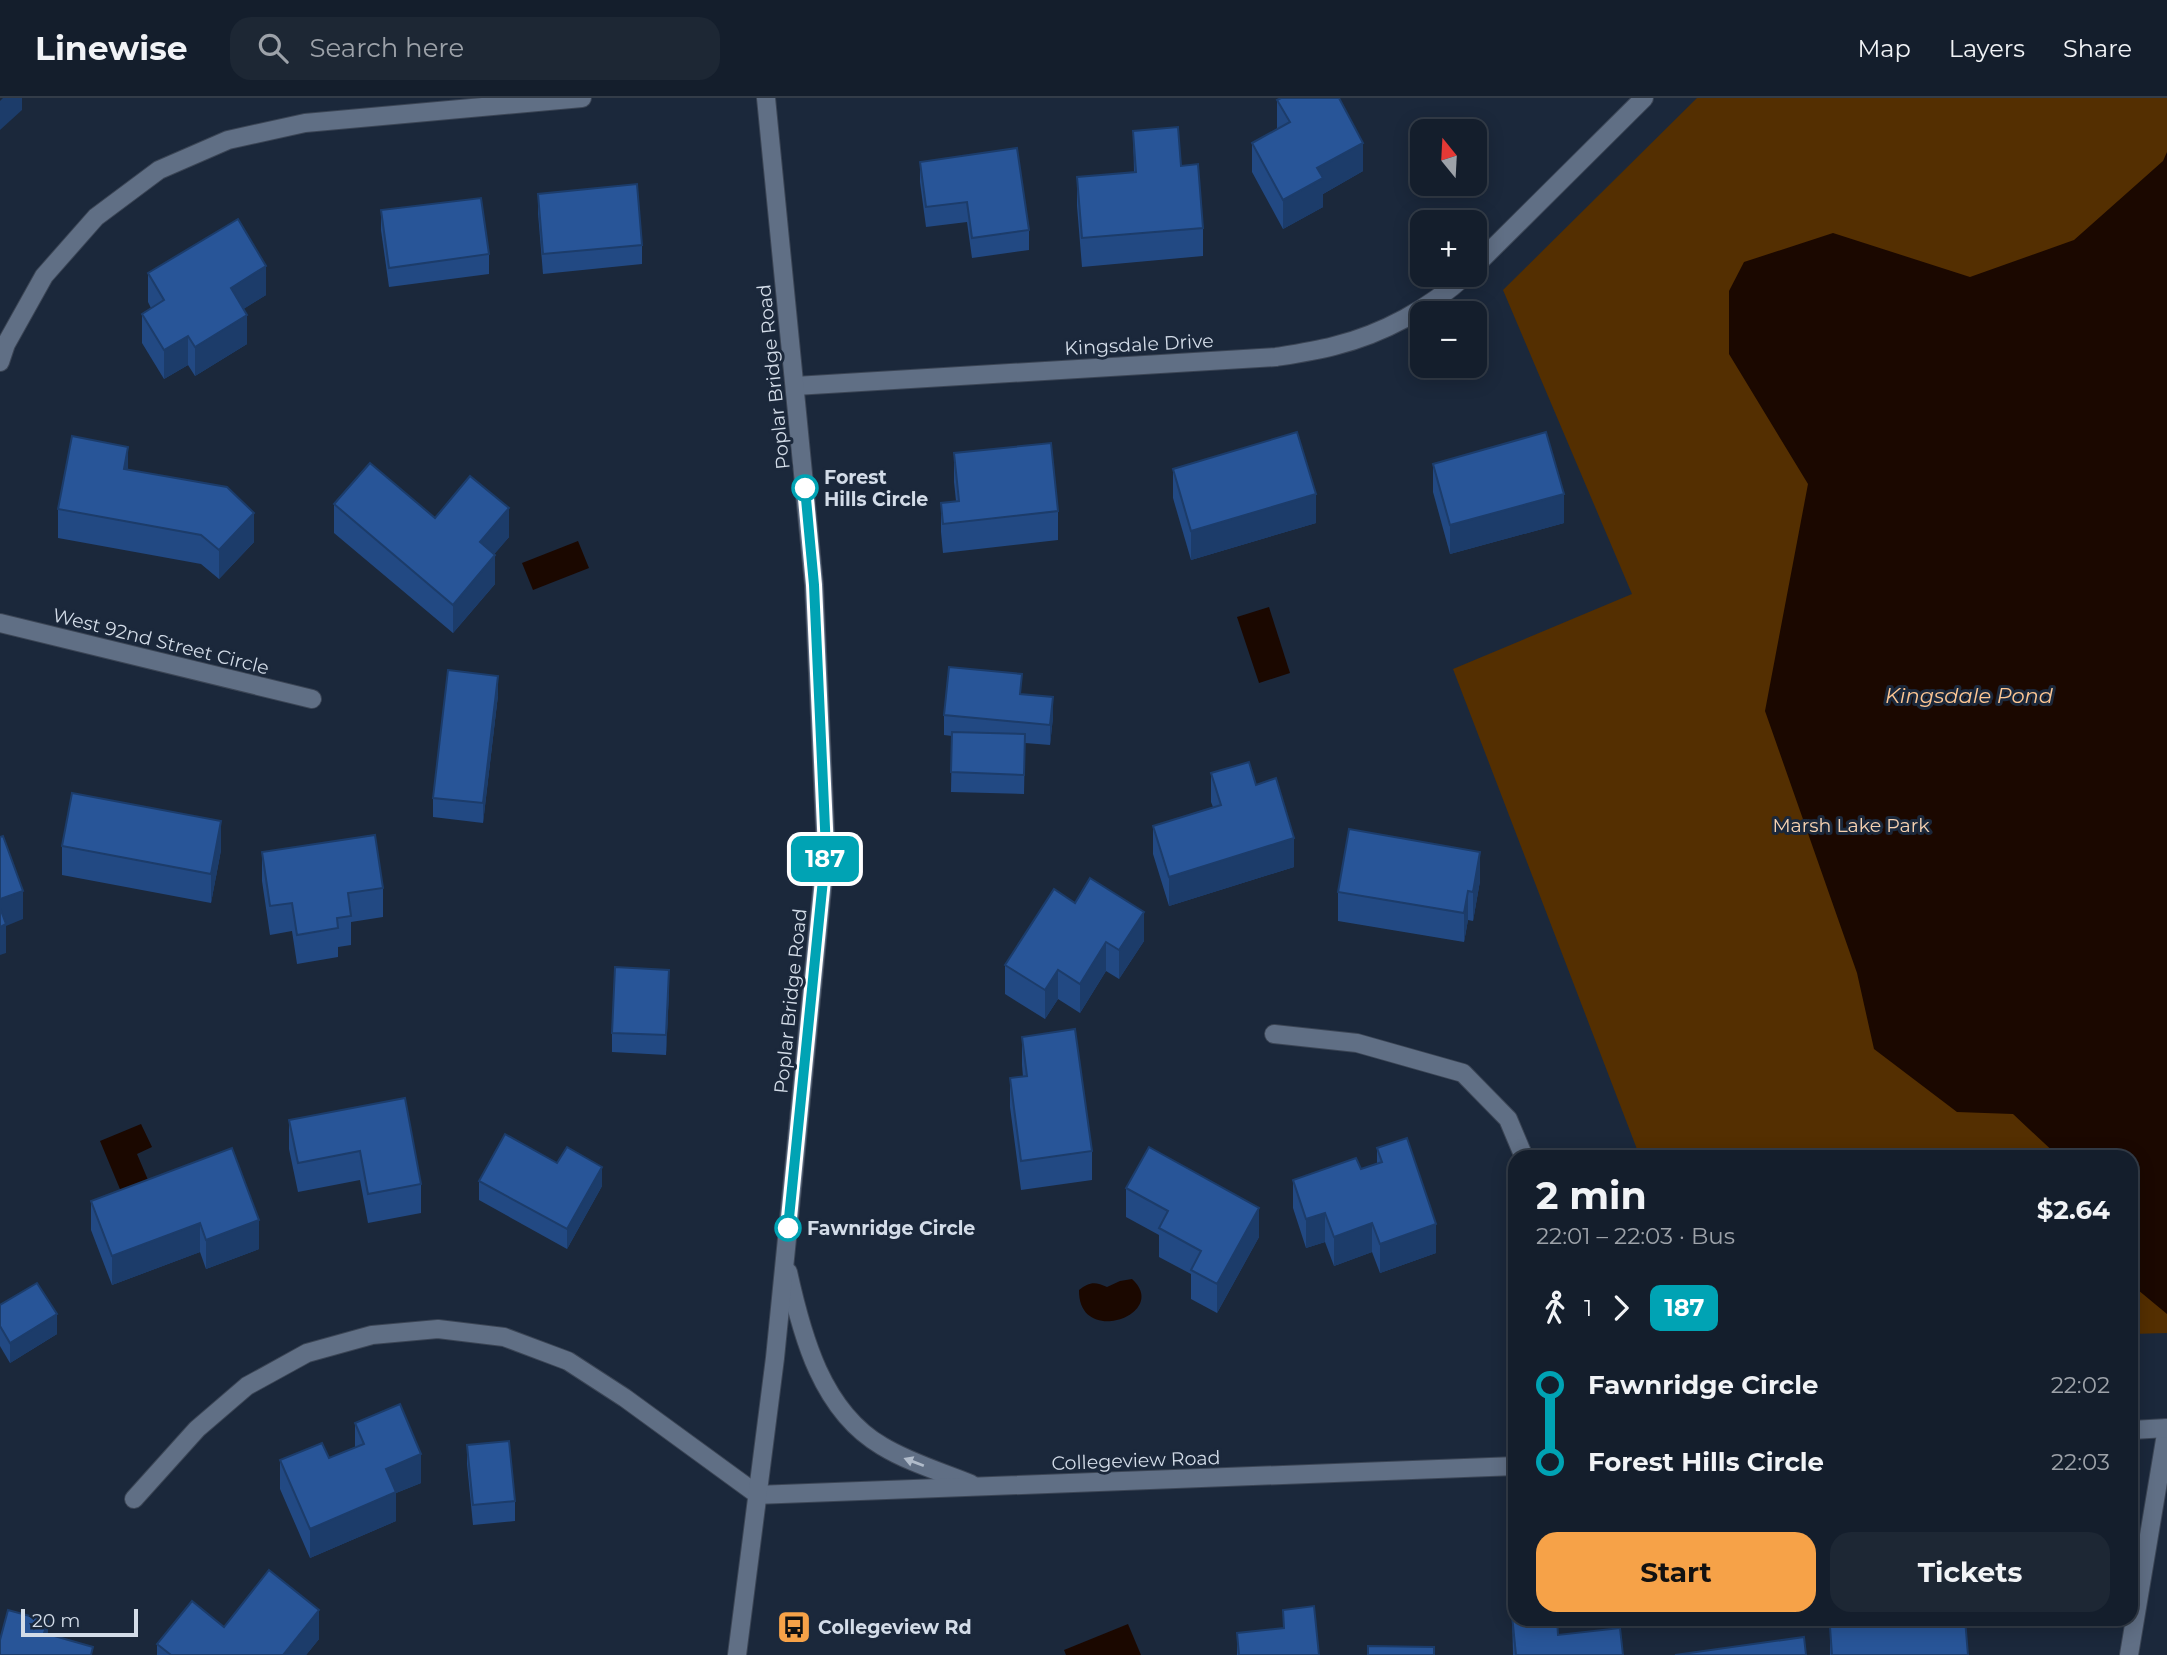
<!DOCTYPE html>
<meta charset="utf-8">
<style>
body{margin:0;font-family:Montserrat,sans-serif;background:#1d2734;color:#f1f3f6;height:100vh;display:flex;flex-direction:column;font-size:26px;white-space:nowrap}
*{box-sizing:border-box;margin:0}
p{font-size:23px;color:#9da2a9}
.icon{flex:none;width:38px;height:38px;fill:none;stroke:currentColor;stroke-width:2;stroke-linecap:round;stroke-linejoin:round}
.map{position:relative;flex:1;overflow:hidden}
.sheet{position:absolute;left:1508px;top:1052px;width:630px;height:476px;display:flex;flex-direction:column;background:#141e2c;border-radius:21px;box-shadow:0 4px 18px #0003,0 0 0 2px #333c48}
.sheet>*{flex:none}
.badge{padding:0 14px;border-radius:10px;font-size:24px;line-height:46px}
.needle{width:46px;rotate:342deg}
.buttons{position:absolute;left:1410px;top:21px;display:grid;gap:14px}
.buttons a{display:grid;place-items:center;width:77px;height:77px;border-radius:14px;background:#141e2c;box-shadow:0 4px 18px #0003,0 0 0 2px #333c48;font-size:35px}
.scale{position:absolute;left:21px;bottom:18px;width:117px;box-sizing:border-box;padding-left:7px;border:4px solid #d3dce8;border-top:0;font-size:19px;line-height:24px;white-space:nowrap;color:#d3dce8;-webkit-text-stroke:5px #1b283b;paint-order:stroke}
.map>.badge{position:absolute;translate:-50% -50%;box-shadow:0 0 0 4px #fff}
.legs{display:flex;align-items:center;gap:10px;height:77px;padding:0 28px;font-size:23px}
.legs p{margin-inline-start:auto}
.overview{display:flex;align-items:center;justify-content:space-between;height:119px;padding:0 28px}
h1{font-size:38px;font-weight:700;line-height:52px}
.primary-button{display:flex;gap:14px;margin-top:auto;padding:14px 28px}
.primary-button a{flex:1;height:80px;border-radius:21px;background:#f6a248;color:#111;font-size:28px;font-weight:700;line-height:80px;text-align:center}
.primary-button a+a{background:#1d2734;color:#f1f3f6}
ul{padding:0 28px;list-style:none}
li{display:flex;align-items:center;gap:24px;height:77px;font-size:26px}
li i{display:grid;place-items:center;width:10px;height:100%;margin:0 9px;background:currentColor}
li i::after{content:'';width:18px;height:18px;margin:-9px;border:5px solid;border-radius:50%;background:#141e2c}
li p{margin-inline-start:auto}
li:first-child i{background:linear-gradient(#0000 50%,currentColor 0)}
li:last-child i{background:linear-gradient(currentColor 50%,#0000 0)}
header{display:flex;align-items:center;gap:42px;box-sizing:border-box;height:98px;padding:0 35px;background:#141e2c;border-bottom:2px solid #333c48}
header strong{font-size:33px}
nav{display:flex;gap:38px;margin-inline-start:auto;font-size:24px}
.search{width:490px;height:63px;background:#1d2734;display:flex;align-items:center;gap:18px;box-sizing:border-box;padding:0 24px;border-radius:21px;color:#9da2a9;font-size:26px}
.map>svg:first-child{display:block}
</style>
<header>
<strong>Linewise</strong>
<div class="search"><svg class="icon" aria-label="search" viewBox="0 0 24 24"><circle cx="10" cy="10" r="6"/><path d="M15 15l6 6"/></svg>Search here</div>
<nav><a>Map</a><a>Layers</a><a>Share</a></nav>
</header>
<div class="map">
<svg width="2167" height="1557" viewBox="0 0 2167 1557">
<rect width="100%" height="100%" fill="#1b283b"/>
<polygon fill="#542f01" points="1697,0 2167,0 2167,1235 2132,1236 2132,1059 1640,1059 1453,571 1632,496 1503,192"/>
<g fill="#1b0800">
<polygon points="2167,54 2167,1216 2132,1187 2132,1059 2059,1059 2013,1016 1957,1014 1874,951 1857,875 1765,613 1808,386 1729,256 1729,193 1744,164 1833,135 1970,179 2074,142 2163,63"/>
<polygon points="578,443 589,470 533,492 522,465"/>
<polygon points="1269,509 1290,575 1259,585 1237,519"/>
<polygon points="141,1026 152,1049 137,1056 154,1096 127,1108 100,1043"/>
<path d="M 1132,1181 C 1171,1216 1078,1250 1079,1192 C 1089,1184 1095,1183 1107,1189 L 1120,1183 Z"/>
<polygon points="1128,1526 1141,1557 1066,1557 1064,1552"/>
</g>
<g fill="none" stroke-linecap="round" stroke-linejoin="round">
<g stroke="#3b4555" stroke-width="20">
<g id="minor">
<polyline points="1475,168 1644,0"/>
<polyline points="0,264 6,246 44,178 96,119 159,72 228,42 305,25 582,0"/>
<path d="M 795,288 L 1276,259 C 1295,256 1315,253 1334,248 C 1383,236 1430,210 1466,177"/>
<polyline points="0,525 312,601"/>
<polyline points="1274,936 1357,945 1463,975 1508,1021 1524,1059"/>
<polyline points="134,1401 197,1331 247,1288 307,1255 372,1237 438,1231 504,1239 568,1263 625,1300 758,1397"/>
<polyline points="2129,1557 2167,1330"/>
</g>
</g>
<g stroke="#3b4555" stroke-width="20">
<g id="tertiary">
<path d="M 788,1174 C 802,1238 822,1313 882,1348 C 910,1365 942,1374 971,1386"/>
<polyline points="2132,1332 2167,1330"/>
<polyline points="758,1397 1516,1368"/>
<polyline points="737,1557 775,1260 826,752 814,487 766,0"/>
</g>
</g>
<use href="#minor" stroke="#606f85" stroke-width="18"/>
<use href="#tertiary" stroke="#606f85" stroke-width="18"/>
</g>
<g fill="#224983">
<polygon points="1277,2 1363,73 1323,96 1323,109 1283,131 1252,74 1252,45 1277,31"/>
<polygon points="1133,33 1181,68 1203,130 1203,158 1082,169 1077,108 1077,79 1134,74"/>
<polygon points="920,64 1029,132 1029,152 972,160 967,124 926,129 920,84"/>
<polygon points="538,96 642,147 642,166 543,176 538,115"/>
<polygon points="381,112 489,156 489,176 389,189 381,132"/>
<polygon points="148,175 266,197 243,211 247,246 195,278 188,267 164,281 142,245 142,216 151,210 148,204"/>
<polygon points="954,355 1058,413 1058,442 943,455 941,434 941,405 956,403 954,384"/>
<polygon points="1433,366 1564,425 1450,456 1433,394"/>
<polygon points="1173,371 1316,425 1191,462 1173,400"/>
<polygon points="128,372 254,444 219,481 201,466 58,440 58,411"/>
<polygon points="334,406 435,420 509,439 494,456 495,486 453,535 334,435"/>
<polygon points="1022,596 1053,619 1050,647 1025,645 1024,696 951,694 952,638 944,637 944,617"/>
<polygon points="498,597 483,725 433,719 433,700"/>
<polygon points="1211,675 1256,687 1294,769 1169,808 1153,756 1153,728 1213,709 1211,704"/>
<polygon points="62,748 221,752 211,805 62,777"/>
<polygon points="262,754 383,790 383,819 351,824 351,847 338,849 338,859 297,866 292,833 270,837 262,783"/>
<polygon points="1480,783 1473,823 1468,822 1464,844 1338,823 1338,794"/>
<polygon points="1075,805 1144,843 1119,881 1106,873 1080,915 1058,901 1045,921 1005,896 1005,867"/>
<polygon points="669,892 666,957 612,954 612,935"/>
<polygon points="1022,939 1092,1053 1092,1082 1021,1092 1010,1009 1010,980 1023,979 1022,967"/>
<polygon points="405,1000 421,1086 421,1115 368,1125 360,1082 298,1094 289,1051 289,1022"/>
<polygon points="232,1050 259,1151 206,1171 200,1154 112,1187 91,1132 91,1103"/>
<polygon points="1377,1050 1436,1155 1380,1175 1372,1154 1334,1168 1325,1144 1306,1150 1293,1110 1293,1082 1361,1071 1377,1065"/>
<polygon points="557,1065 602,1088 567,1151 479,1102 479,1083"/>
<polygon points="1126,1090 1259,1139 1217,1215 1191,1201 1191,1176 1159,1159 1159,1137 1126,1119"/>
<polygon points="0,1207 57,1236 10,1265 0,1248"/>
<polygon points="355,1325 421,1385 396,1395 396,1423 310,1460 280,1391 280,1362 329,1360 355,1349"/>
<polygon points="467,1347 515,1403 515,1423 473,1427 467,1366"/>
<polygon points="1283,1512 1319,1557 1237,1557 1237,1535 1283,1530"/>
<polygon points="1512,1517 1558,1537 1623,1557 1513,1557"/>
<polygon points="224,1529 319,1541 306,1557 157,1557 157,1546"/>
<polygon points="1830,1529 1968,1557 1830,1557"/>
</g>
<g fill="#1c3c6a">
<polygon points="3,0 22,0 22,12 0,32 0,3"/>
<polygon points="1363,45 1363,73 1323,96 1323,109 1283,131 1283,102 1317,70"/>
<polygon points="266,168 266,197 231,219 231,190"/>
<polygon points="247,217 247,246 195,278 195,249"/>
<polygon points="188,238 188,267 164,281 164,252"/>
<polygon points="128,349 128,378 124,371"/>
<polygon points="1316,396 1316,425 1191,462 1191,433"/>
<polygon points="1564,396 1564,425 1450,456 1450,427"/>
<polygon points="509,410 509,439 480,473 480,444"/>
<polygon points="254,415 254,444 219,481 219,452"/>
<polygon points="495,457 495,486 453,535 453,507"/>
<polygon points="498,578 498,597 483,725 483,705"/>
<polygon points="1053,599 1053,619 1050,647 1050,627"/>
<polygon points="221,723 221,752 211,805 211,776"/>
<polygon points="1294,740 1294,769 1169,808 1169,779"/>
<polygon points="1480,754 1480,783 1473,823 1473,794"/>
<polygon points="23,793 23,821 6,828 6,855 0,857 0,801"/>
<polygon points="1468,793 1468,822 1464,844 1464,815"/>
<polygon points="1144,814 1144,843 1119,881 1119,852"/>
<polygon points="1106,844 1106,873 1080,915 1080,886"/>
<polygon points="669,872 669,892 666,957 666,937"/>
<polygon points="1058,872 1058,901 1045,921 1045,892"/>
<polygon points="602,1069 602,1088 567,1151 567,1131"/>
<polygon points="1259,1110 1259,1139 1217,1215 1217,1186"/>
<polygon points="1325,1115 1325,1144 1306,1150 1306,1121"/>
<polygon points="259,1122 259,1151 206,1171 206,1142"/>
<polygon points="200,1125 200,1154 112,1187 112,1158"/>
<polygon points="1372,1125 1372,1154 1334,1168 1334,1139"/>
<polygon points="1436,1126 1436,1155 1380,1175 1380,1146"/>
<polygon points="57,1216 57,1236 10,1265 10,1245"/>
<polygon points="421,1356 421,1385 396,1395 396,1423 310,1460 310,1431 386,1371"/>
<polygon points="319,1512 319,1541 306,1557 283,1557"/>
<polygon points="48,1523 48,1551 44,1535"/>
</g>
<g fill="#285598" stroke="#1c3c6a" stroke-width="2">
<polygon points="1281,0 1339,0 1363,45 1317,70 1323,80 1283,102 1252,45 1290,24 1277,2"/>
<polygon points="1178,29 1181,68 1198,66 1203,130 1082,140 1077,79 1136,74 1133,33"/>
<polygon points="1017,50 1029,132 972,140 967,104 926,109 920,64"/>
<polygon points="637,86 642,147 543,156 538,96"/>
<polygon points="481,100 489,156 389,170 381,112"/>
<polygon points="238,121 266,168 231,190 247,217 195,249 188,238 164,252 142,216 164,202 148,175"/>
<polygon points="1297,334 1316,396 1191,433 1173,371"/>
<polygon points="1546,334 1564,396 1450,427 1433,366"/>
<polygon points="72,338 128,349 124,371 227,389 254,415 219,452 201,437 58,411"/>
<polygon points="1051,345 1058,413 943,426 941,405 959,403 954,355"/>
<polygon points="370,365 435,420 470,378 509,410 480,444 495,457 453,507 334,406"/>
<polygon points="949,569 1022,576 1020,596 1053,599 1050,627 944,617"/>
<polygon points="448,572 498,578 483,705 433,700"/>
<polygon points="952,634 1025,636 1024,677 951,674"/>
<polygon points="1249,664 1256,687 1276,680 1294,740 1169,779 1153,728 1221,707 1211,675"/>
<polygon points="72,695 221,723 211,776 62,748"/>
<polygon points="1349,731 1480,754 1473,794 1468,793 1464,815 1338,794"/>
<polygon points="375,737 383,790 348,795 351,818 337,820 338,830 297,837 292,805 270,808 262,754"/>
<polygon points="3,738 23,793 0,801 0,739"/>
<polygon points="1090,780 1144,814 1119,852 1106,844 1080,886 1058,872 1045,892 1005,867 1054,791 1075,805"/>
<polygon points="0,810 6,826 0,829"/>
<polygon points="615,869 669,872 666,937 612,935"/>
<polygon points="1075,931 1092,1053 1021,1063 1010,980 1027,978 1022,939"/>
<polygon points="405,1000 421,1086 368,1096 360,1053 298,1065 289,1022"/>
<polygon points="505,1036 557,1065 567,1049 602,1069 567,1131 479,1083"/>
<polygon points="1407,1040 1436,1126 1380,1146 1372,1125 1334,1139 1325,1115 1306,1121 1293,1082 1356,1060 1361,1071 1382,1064 1377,1050"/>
<polygon points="1149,1049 1259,1110 1217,1186 1191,1172 1201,1153 1159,1130 1168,1113 1126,1090"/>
<polygon points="232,1050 259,1122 206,1142 200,1125 112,1158 91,1103"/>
<polygon points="37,1185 57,1216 10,1245 0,1228 0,1207"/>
<polygon points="400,1306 421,1356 386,1371 396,1394 310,1431 280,1362 322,1345 329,1360 364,1346 355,1325"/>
<polygon points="509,1343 515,1403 473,1407 467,1347"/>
<polygon points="269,1472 319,1512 283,1557 171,1557 157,1546 192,1503 224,1529"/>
<polygon points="1314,1508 1319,1557 1239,1557 1237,1535 1284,1530 1283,1512"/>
<polygon points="8,1512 48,1523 44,1535 93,1549 91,1557 0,1557 0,1542"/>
<polygon points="1512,1517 1516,1517 1516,1521 1557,1521 1558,1537 1620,1530 1623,1557 1516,1557"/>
<polygon points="1916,1521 1965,1521 1968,1557 1832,1557 1830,1529"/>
<polygon points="1804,1539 1806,1557 1675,1557"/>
<polygon points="1368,1548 1434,1549 1434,1557 1368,1557"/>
</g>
<defs><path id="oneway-solid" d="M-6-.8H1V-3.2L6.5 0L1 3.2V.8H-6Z" transform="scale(1.75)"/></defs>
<use fill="#b0bbca" href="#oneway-solid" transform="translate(914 1364) rotate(-159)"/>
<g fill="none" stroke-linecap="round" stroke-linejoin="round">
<g stroke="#fff" stroke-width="16">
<polyline id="line-1" points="788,1130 826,752 814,487 805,390"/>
</g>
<use href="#line-1" stroke="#00a3b4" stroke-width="10"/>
</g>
<defs>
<g id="bus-square" transform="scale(1.75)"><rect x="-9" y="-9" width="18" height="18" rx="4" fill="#f6a248" stroke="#1b283b"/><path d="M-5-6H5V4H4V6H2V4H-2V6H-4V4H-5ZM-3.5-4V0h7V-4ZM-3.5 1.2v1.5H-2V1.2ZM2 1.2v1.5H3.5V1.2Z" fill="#111"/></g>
</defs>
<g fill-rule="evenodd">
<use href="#bus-square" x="794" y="1529"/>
</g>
<g fill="#fff" stroke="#00a3b4" stroke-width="3.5">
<circle cx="805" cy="390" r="12"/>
<circle cx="788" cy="1130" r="12"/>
</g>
<g text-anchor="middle" stroke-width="6" stroke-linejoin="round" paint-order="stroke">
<g font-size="19" fill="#d3dce8" stroke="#1b283b">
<text transform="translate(1139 246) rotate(-3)" y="7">Kingsdale Drive</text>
<text transform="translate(773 279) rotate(-96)" y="7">Poplar Bridge Road</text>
<text transform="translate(161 543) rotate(14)" y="7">West 92nd Street Circle</text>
<text transform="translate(790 903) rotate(-84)" y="7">Poplar Bridge Road</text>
<text transform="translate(1136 1362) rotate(-2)" y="7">Collegeview Road</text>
</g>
<g font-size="19" font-weight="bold" fill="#d3dce8" stroke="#1b283b" text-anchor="start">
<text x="824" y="386">Forest<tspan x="824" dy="22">Hills Circle</tspan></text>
<text x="807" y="1137">Fawnridge Circle</text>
</g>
<g font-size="19" fill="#f7d2b1" stroke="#1b283b">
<text x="1851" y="734">Marsh Lake Park</text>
</g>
<g font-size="19" font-weight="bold" fill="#d3dce8" stroke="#1b283b" text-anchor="start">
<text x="818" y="1536">Collegeview Rd</text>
</g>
<g font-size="21" font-style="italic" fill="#fec794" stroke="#1b283b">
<text x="1969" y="605">Kingsdale Pond</text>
</g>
</g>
</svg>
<div class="buttons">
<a><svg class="needle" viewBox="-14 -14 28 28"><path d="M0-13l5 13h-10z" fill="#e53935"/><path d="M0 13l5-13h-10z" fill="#9da2a9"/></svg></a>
<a>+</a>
<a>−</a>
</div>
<div class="scale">20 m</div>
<b class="badge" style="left:825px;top:761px;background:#00a3b4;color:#fff">187</b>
<section class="sheet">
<div class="overview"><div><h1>2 min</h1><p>22:01 – 22:03 · Bus</p></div><b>$2.64</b></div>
<div class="legs"><svg class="icon" aria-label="walk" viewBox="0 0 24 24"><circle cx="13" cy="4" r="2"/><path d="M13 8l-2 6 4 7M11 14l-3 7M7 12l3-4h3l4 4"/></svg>1<svg class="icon" aria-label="forward" viewBox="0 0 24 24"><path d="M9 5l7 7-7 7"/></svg><b class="badge" style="background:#00a3b4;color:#fff">187</b></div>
<ul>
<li><i style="color:#00a3b4"></i><b>Fawnridge Circle</b><p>22:02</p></li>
<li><i style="color:#00a3b4"></i><b>Forest Hills Circle</b><p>22:03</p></li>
</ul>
<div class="primary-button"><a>Start</a><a>Tickets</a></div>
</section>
</div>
